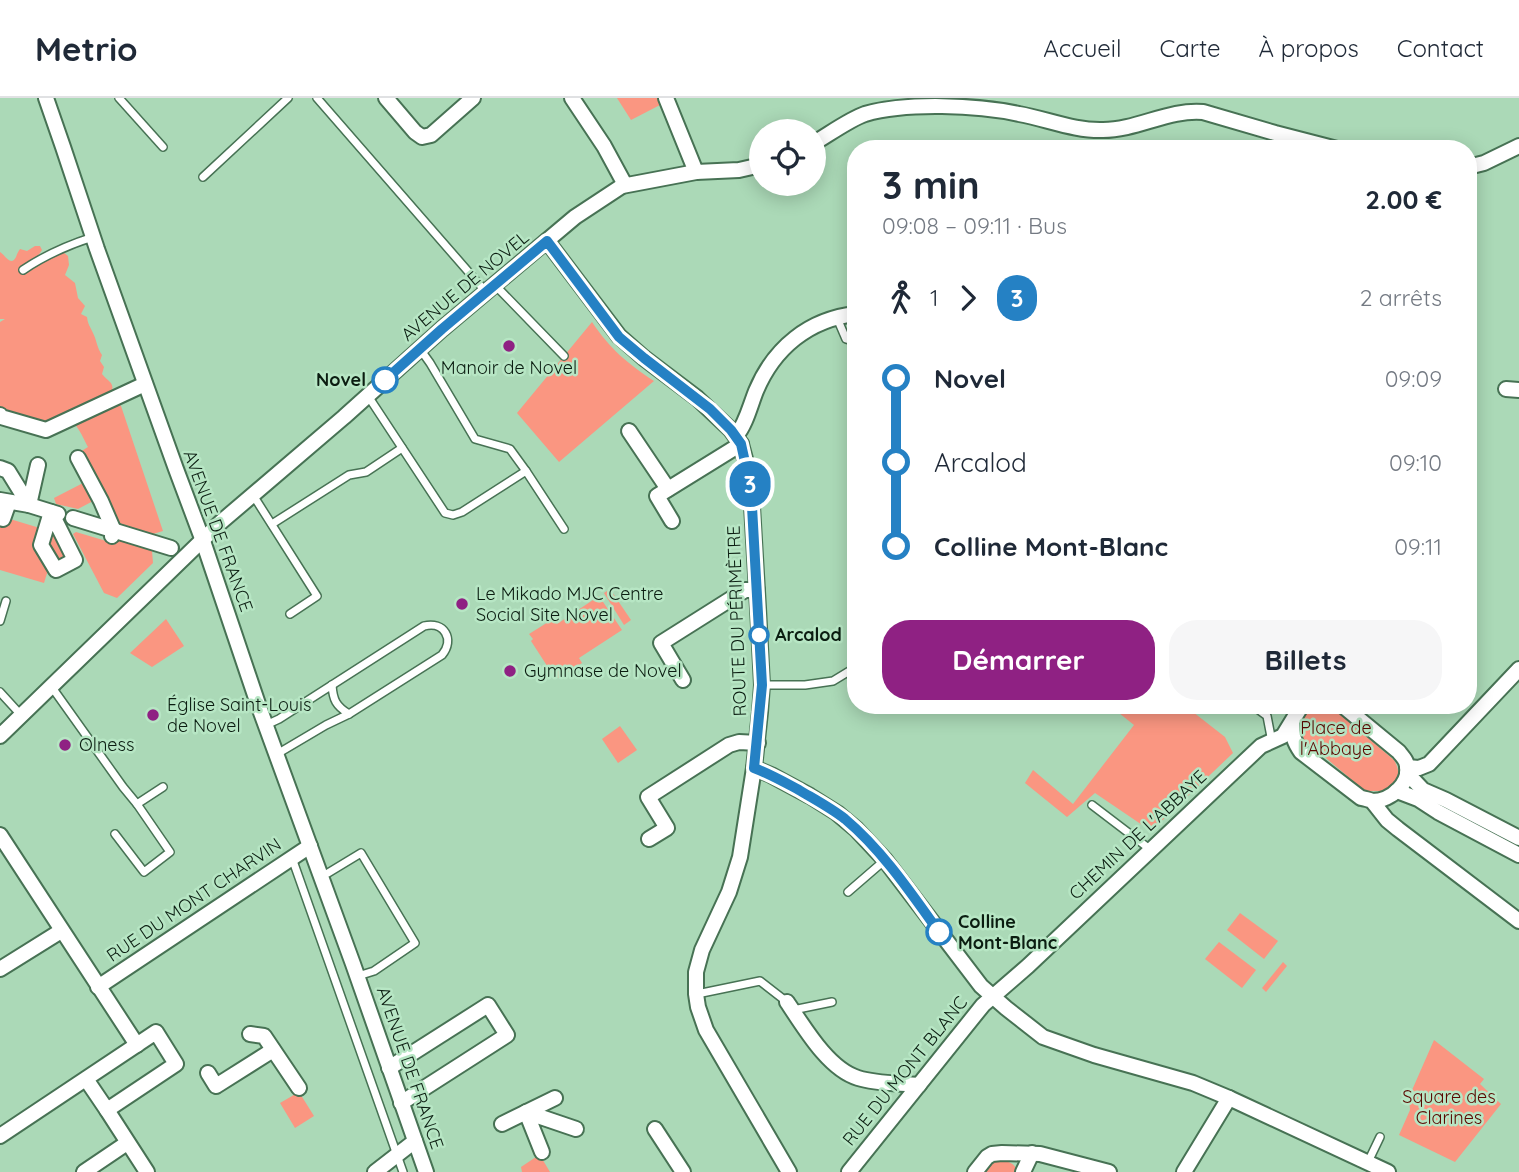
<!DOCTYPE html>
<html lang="fr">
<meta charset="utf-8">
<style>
body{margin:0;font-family:Quicksand,sans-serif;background:#f6f6f7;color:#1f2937;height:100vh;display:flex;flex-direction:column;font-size:26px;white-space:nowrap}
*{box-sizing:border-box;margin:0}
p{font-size:23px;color:#747a83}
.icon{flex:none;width:38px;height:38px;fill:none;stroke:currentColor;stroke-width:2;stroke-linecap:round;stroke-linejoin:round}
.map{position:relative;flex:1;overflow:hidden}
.panel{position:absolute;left:847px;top:42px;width:630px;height:574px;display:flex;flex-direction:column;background:#fff;border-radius:28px;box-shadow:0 4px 18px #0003}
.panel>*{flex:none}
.badge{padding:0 14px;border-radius:23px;font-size:24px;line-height:46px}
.tools{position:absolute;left:749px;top:21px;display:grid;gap:14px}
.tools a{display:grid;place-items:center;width:77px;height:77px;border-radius:50%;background:#fff;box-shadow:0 4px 18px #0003;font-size:35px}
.map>.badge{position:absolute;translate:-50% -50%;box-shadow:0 0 0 4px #fff}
.legs{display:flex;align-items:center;gap:10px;height:77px;padding:0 35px;font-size:23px}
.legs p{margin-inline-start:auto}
.overview{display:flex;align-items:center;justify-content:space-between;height:119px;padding:0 35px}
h1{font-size:38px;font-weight:700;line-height:52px}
.button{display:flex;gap:14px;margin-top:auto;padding:14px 35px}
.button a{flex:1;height:80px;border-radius:28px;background:#8f2183;color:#fff;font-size:28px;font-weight:700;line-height:80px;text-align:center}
.button a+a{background:#f6f6f7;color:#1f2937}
ul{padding:0 35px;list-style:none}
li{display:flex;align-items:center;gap:24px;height:84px;font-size:26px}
li i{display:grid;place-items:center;width:10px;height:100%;margin:0 9px;background:currentColor}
li i::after{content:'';width:18px;height:18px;margin:-9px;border:5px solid;border-radius:50%;background:#fff}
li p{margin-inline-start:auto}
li:first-child i{background:linear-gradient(#0000 50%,currentColor 0)}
li:last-child i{background:linear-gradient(currentColor 50%,#0000 0)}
header{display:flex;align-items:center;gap:42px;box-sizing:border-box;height:98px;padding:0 35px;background:#fff;border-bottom:2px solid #e0e1e3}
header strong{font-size:33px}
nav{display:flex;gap:38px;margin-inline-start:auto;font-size:24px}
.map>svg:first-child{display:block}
</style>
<header>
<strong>Metrio</strong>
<nav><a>Accueil</a><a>Carte</a><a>À propos</a><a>Contact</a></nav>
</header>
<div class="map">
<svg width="1519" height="1074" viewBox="0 0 1519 1074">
<rect width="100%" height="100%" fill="#abd9b7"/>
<g fill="#fa9681">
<polygon points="617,0 657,0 660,7 631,22"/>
<path d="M 35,148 L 40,148 L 42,152 C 37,160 31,164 26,172 L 35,170 L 55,153 L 63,154 L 68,158 L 69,167 L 65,177 L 75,185 L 78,200 L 85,208 L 81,216 L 87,219 C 88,227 90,228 93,235 C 97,243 97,250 102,257 L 100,263 L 104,269 L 102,276 C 110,286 115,283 111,298 L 121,308 L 163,433 L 153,436 L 119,425 L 80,354 L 88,349 C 81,336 76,321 61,317 L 44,325 L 2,312 L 0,308 L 0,224 L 5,221 L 0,221 L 0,154 C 5,157 11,169 16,159 C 17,156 18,154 20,151 L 27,153 Z"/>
<path d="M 592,224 C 610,251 627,265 654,283 L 559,364 L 517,315 Z"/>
<polygon points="85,384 95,402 78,411 56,406 54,400"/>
<polygon points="10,421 43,431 49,469 44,485 0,472 0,427"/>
<polygon points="52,434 66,462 56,467 45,446"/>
<polygon points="76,434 113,445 115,440 149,451 152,453 153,465 117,500 104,495 73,436"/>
<polygon points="610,491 631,522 624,527 604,495"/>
<polygon points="599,498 622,532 579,560 582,565 558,580 555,576 553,577 531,543 533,541 529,536 553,521 557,526"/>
<polygon points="166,521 184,548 152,569 130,555"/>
<polygon points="1109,607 1184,607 1225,639 1233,655 1151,733 1095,695 1067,719 1025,685 1033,672 1073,706 1134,627"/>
<path d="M 1316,607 L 1330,608 L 1394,662 C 1403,678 1396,682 1384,693 L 1365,693 L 1301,639 C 1300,624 1303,616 1316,607 Z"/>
<polygon points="620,628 637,652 618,665 602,641"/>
<polygon points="1240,815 1278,843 1264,861 1227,832"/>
<polygon points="1219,844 1256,872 1242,890 1205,861"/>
<polygon points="1283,864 1287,868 1266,894 1262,890"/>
<polygon points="1434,942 1484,981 1480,986 1501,1006 1455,1064 1399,1037 1410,1012 1409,999"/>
<polygon points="299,994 314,1018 295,1030 280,1005"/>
<polygon points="536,1059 541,1059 550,1074 522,1074 521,1069"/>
<path d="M 995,1062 C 1004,1062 1016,1064 1017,1074 L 983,1074 L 992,1063 Z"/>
</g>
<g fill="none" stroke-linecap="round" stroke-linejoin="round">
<g stroke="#477254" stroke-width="10">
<g id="lane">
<polyline points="119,0 163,49"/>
<polyline points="317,0 486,194"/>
<polyline points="203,79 288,0"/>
<path d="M 23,172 C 45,157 68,147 93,139"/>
<polyline points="495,187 564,258"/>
<polyline points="837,220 846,241 856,244"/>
<polyline points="420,251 430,265 475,341 510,351 526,373"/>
<polyline points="368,298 445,415 453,417 462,414 526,373 564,431"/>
<polyline points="253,397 317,498 290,516"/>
<polyline points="272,426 349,377 366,374 402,350"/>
<polyline points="0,523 6,503"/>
<path d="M 332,587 C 333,602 336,608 349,616"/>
<polyline points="763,587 805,587 833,583 856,569"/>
<polyline points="51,588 123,689 137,706 163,689"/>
<polyline points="0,594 21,617"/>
<polyline points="1252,607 1267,618 1272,644"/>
<path d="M 266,627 L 279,621 L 424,528 C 444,523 455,541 442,557 L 349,616 L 326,627 L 277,656"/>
<polyline points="1092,707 1151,752"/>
<polyline points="115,736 144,774 170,754 137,706"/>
<polyline points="292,760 403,1074"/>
<polyline points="328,775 361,755 415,845 374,873 358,878"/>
<polyline points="848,794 885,762"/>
<polyline points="697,896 760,883 787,904"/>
<polyline points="793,912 832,904"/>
<polyline points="1368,1064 1380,1039"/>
</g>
</g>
<g stroke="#477254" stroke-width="18">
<g id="street">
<polyline points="46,0 63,49 97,151 176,371 203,443 259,609 353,866 426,1074"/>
<polyline points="386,0 415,34 422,39 431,37 473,0"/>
<polyline points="572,0 604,48 623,83 622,88"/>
<polyline points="666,0 696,74"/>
<path d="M 814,45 C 828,37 850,21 865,16 C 907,4 977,7 1019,16 C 1047,21 1075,33 1103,32 C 1137,32 1169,11 1203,14 L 1275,35 L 1337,51"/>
<polyline points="1468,69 1484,65 1519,48"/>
<polyline points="547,143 619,238 644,260 697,300 731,332 741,346 748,372 751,391 758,510 762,587 760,614 754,670 740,759 729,794 702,852 696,874 696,896 698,909 706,932 789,1074"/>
<polyline points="1506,291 1519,292"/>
<polyline points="0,317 1,319 46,332 145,286"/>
<polyline points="629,333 668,391"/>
<path d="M 736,338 C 746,326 750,308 756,293 C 774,250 809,221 856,216"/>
<polyline points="78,360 101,403 114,433 112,438"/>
<polyline points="0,370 8,373 29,407 58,416"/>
<polyline points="0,402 29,407 38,367"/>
<polygon points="51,414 75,462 56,472 41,447"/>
<polyline points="73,420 171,450"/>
<polyline points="3,421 9,404"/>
<polyline points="672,423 657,398 741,346"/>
<polyline points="683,582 661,545 745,492 757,492"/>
<path d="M 1292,625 C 1292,637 1294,644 1301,654 L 1361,700 C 1362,700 1371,702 1372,703 C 1391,703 1413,684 1406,664 C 1405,661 1401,657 1399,654 L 1342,607"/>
<polyline points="0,638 221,424 344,319 442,231 575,119 622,88 696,74 739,72 761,67"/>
<polyline points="1407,669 1419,670 1429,666 1519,571"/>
<polyline points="754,670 771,677 810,698 837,715 856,731 885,762 981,888 1006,910 1043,939 1094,957 1193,985 1229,1000 1388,1074"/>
<polyline points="1407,675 1423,692 1446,702 1519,740"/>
<polyline points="1397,693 1418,701 1438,714 1519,757"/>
<polyline points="1372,703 1387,722 1398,731 1519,823"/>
<polyline points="0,737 137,947"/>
<polyline points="649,741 667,730 648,699 729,647 739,644 758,645"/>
<polyline points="0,871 61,833"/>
<polyline points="98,889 310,748"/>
<path d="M 787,904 C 804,929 828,971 858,980 C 877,986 899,985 919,987"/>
<polyline points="250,936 264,938 299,990"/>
<polyline points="389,970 488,907 507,937 401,1005"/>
<polyline points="208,975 216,988 273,952"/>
<polyline points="107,1012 147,1074"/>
<polyline points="502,1026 555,1000"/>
<polyline points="655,1031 683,1074"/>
<polyline points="0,1038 156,934 176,966 107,1012 86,981"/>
<polyline points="542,1054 526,1014 576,1031"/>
<polyline points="84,1074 127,1045"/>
<polyline points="375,1074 415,1043"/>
<polyline points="849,1074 983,907 1028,868 1261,648 1283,638 1302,607"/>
<polyline points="975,1074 987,1059 992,1056 1002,1055 1040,1056 1109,1074"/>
<polyline points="1023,1074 1032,1055"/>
<polyline points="1184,1074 1229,1000"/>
</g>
</g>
<use href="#lane" stroke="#fff" stroke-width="7"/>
<use href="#street" stroke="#fff" stroke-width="14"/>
</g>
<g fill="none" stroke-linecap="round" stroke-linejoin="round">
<g stroke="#fff" stroke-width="16">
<path id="line-1" d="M 385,282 L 442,231 L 547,143 L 619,239 L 644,260 L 710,311 L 731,332 L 741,346 L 751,391 L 762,587 L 754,670 C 770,676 784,684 799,692 C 814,701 831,710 845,721 C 882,752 911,795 939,834"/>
</g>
<use href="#line-1" stroke="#2581c4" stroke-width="10"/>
</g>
<g fill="#8f2183" stroke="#b7e6c4" stroke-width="2.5">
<circle cx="509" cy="248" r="7"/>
<circle cx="462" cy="506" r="7"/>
<circle cx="510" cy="573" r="7"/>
<circle cx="153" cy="617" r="7"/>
<circle cx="65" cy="647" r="7"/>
</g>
<g fill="#fff" stroke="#2581c4" stroke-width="3.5">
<circle cx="385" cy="282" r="12"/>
<circle cx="759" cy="537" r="9"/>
<circle cx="939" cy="834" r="12"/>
</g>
<g text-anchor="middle" stroke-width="5" stroke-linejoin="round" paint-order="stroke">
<g font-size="18" fill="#0b1d11" stroke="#b7e6c4">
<text transform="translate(465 188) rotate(-40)" y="6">AVENUE DE NOVEL</text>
<text transform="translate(218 433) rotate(70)" y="6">AVENUE DE FRANCE</text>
<text transform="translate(737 523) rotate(-92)" y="6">ROUTE DU PÉRIMÈTRE</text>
<text transform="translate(1138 737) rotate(-43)" y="6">CHEMIN DE L'ABBAYE</text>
<text transform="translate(194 802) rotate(-34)" y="6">RUE DU MONT CHARVIN</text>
<text transform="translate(410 970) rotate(71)" y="6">AVENUE DE FRANCE</text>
<text transform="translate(905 973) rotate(-51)" y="6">RUE DU MONT BLANC</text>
</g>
<g font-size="18" fill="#0b1d11" stroke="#b7e6c4" text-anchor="start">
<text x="509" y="276" text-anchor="middle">Manoir de Novel</text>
<text x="476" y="502">Le Mikado MJC Centre<tspan x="476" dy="21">Social Site Novel</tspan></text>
<text x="524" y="579">Gymnase de Novel</text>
<text x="167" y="613">Église Saint-Louis<tspan x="167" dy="21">de Novel</tspan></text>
<text x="79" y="653">Olness</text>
</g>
<g font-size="18" font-weight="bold" fill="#0b1d11" stroke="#b7e6c4" text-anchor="start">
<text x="366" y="288" text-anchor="end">Novel</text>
<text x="775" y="543">Arcalod</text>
<text x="958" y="830">Colline<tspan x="958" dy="21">Mont-Blanc</tspan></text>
</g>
<g font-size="18" fill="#5a0800" stroke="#b7e6c4">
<text x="1336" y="636">Place de<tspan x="1336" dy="21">l'Abbaye</tspan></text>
<text x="1449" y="1005">Square des<tspan x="1449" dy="21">Clarines</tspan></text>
</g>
</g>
</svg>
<div class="tools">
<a><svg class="icon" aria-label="locate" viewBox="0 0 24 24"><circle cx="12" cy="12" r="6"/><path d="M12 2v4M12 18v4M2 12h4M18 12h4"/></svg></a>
</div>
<b class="badge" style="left:750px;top:386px;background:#2581c4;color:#fff">3</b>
<section class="panel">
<div class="overview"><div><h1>3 min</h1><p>09:08 – 09:11 · Bus</p></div><b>2.00 €</b></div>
<div class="legs"><svg class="icon" aria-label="walk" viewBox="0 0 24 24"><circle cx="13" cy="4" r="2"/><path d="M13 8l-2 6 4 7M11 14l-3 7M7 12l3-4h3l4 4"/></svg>1<svg class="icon" aria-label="forward" viewBox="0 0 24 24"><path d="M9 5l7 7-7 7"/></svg><b class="badge" style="background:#2581c4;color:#fff">3</b><p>2 arrêts</p></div>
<ul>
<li><i style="color:#2581c4"></i><b>Novel</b><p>09:09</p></li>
<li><i style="color:#2581c4"></i><span>Arcalod</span><p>09:10</p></li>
<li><i style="color:#2581c4"></i><b>Colline Mont-Blanc</b><p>09:11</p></li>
</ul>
<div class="button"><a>Démarrer</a><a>Billets</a></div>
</section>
</div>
